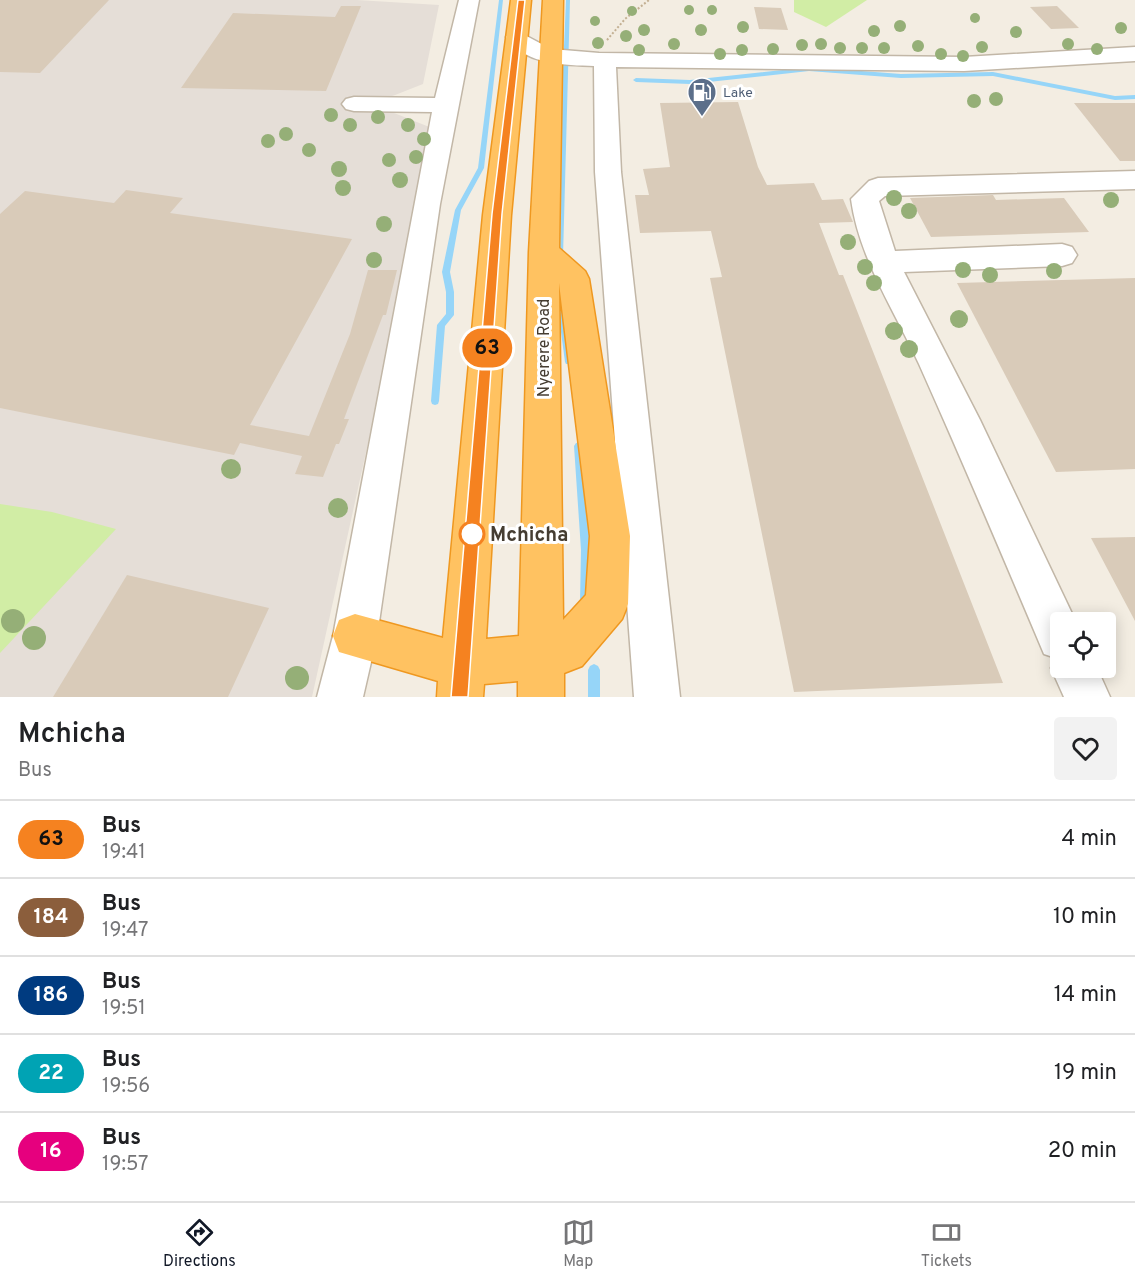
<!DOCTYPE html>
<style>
body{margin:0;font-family:Overpass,sans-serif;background:#f2f2f2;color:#202124;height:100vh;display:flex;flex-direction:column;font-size:22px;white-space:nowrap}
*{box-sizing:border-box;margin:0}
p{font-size:20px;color:#757577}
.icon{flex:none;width:33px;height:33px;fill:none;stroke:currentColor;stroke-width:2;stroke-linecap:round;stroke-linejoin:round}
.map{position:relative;height:697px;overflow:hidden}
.sheet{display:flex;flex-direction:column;background:#fff;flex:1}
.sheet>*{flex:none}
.badge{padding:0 12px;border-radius:20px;font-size:21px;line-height:39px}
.tools{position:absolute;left:1050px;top:612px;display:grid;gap:12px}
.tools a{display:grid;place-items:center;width:66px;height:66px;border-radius:6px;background:#fff;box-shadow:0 3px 15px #0003;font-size:30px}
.map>.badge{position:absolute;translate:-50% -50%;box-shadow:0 0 0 3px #fff}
.round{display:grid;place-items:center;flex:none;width:63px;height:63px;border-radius:6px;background:#f2f2f2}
.head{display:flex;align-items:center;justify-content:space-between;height:102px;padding:0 18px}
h1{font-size:28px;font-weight:600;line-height:45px}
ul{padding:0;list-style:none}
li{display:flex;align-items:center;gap:18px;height:78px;padding:0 18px;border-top:2px solid #e0e0e0}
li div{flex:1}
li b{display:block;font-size:22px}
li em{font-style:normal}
li .badge{min-width:66px;font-weight:700;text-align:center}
.tab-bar{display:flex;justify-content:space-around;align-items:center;height:84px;border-top:2px solid #e0e0e0;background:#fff;font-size:16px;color:#757577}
.tab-bar a{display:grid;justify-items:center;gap:3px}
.tab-bar .selected{color:#111827}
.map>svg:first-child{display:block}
</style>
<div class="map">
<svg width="1135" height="697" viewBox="0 0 1135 697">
<rect width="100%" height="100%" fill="#f3ede2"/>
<polygon fill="#e5ded7" points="0,0 357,0 439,5 423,84 390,97 389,111 437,130 312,697 0,697"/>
<g fill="#d1eda5">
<polygon points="794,0 867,0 826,27 794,12"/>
<polygon points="0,504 52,512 116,529 0,653"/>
</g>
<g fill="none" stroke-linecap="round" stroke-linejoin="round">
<g fill="#96d5f8" fill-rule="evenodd">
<polygon points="499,0 503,0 484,168 461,210 450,272 454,292 454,315 445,326 439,401 438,404 435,405 432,404 431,401 437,325 446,314 446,292 442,272 455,210 478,168"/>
<polygon points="566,0 570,0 563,257 559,260 555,257"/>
<polygon points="809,67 901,74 993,72 1115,96 1135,95 1135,99 1115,100 993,76 901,78 809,71 690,84 636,82 633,80 636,78 690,80"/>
<polygon points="558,276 562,279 573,362 572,364 566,364 565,362 554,279"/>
<polygon points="579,442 582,443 584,446 591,550 590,603 589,607 585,608 581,607 580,603 581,550 574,446 576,443"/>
<polygon points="594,664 598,666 600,670 600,697 588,697 588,670 590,666"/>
</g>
</g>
<g fill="#d9cbb9">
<polygon points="0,0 109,0 40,73 0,72"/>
<polygon points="341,6 361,6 326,91 181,88 233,13 335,17"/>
<polygon points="1057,6 1079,28 1051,29 1030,7"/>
<polygon points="754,7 781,8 788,30 759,29"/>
<polygon points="738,102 758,167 767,185 814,183 822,200 843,199 853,222 819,223 839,275 843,275 1003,683 794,692 710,278 722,277 711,231 640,233 635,195 649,195 643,169 670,167 660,103"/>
<polygon points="1074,103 1135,103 1135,161 1120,161"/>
<polygon points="126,190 183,198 170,213 352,239 250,425 309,436 350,334 368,270 397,270 386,315 383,315 344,419 349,419 339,444 336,444 323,477 295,474 302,456 240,443 234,455 0,408 0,214 25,191 114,203"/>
<polygon points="993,195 996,200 1064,198 1089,232 931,237 910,198"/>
<polygon points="1135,278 1135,469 1056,472 957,283"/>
<polygon points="1135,537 1135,621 1091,538"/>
<polygon points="127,575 269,608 228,697 53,697"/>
</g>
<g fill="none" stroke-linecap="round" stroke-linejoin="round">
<g stroke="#c2b7a7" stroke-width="3">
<g id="minor">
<polygon points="459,0 479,0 440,204 377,636 363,697 317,697 333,636 432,112 354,111 346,109 342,104 346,99 354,97 435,98"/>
<path d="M 517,31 L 551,49 L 599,53 L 964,57 L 1135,47 L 1135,61 L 964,71 L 616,67 L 621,172 L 680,697 L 634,697 L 595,172 L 594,66 C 564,65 525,65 506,37 L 510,33 Z"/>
<path d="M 1135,171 L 1135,189 L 885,196 L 879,201 L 895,251 L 1062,244 L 1072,247 L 1077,255 L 1072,263 L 1062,266 L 904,272 L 980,420 L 1076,622 L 1060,622 L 1060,668 L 1097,668 L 1110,697 L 1064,697 L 1051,668 L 1056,658 L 1044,654 C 1003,557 962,460 919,364 C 894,310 859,258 851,199 L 869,181 L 878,178 Z"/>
</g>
</g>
<g stroke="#ef9820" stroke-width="3">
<path id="highway" d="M 511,0 L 531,0 L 511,215 L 486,639 L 519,636 L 529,252 L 543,0 L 563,0 L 559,248 L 585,271 L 589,279 L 630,536 L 628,604 L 622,619 L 582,666 L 564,673 L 564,697 L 518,697 L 518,681 L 484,684 L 483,697 L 437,697 L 438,681 L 339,652 L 333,636 L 339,620 L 355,614 L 443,638 L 483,215 ZM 559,283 L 590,536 L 586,595 L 563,620 Z"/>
</g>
<polyline stroke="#c3b093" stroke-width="2" stroke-dasharray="2 2" stroke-linecap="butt" points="607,40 625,19 649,0"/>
<use href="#minor" fill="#fff" fill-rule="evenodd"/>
<use href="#highway" fill="#ffc261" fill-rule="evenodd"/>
</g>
<g fill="#95af77">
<circle cx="689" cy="10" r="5"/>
<circle cx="712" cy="10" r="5"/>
<circle cx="632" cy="11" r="5"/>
<circle cx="975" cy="18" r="5"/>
<circle cx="595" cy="21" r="5"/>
<circle cx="900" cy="26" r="6"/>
<circle cx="743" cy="27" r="6"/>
<circle cx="1121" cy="28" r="6"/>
<circle cx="644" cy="30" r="6"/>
<circle cx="701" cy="30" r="6"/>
<circle cx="874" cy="31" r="6"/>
<circle cx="1016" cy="32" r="6"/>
<circle cx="626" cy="36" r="6"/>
<circle cx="598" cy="43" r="6"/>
<circle cx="674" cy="44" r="6"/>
<circle cx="821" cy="44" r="6"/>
<circle cx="1068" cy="44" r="6"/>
<circle cx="802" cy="45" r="6"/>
<circle cx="918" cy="46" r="6"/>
<circle cx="982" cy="47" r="6"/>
<circle cx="840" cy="48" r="6"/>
<circle cx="862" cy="48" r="6"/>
<circle cx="884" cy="48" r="6"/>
<circle cx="773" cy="49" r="6"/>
<circle cx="1097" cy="49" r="6"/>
<circle cx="639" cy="50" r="6"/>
<circle cx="742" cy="50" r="6"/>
<circle cx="720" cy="54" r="6"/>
<circle cx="941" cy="54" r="6"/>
<circle cx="963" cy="56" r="6"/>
<circle cx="996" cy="99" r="7"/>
<circle cx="974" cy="101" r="7"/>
<circle cx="331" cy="115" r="7"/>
<circle cx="378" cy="117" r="7"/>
<circle cx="350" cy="125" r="7"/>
<circle cx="408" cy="125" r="7"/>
<circle cx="286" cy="134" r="7"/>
<circle cx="424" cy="139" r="7"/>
<circle cx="268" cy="141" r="7"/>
<circle cx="309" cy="150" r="7"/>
<circle cx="416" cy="157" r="7"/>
<circle cx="389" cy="160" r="7"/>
<circle cx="339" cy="169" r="8"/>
<circle cx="400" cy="180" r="8"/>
<circle cx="343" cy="188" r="8"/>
<circle cx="894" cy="198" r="8"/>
<circle cx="1111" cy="200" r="8"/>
<circle cx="909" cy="211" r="8"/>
<circle cx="384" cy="224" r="8"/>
<circle cx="848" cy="242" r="8"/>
<circle cx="374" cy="260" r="8"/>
<circle cx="865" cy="267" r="8"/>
<circle cx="963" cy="270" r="8"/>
<circle cx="1054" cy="271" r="8"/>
<circle cx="990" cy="275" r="8"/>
<circle cx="874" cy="283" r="8"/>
<circle cx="959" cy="319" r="9"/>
<circle cx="894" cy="331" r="9"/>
<circle cx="909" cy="349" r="9"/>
<circle cx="231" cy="469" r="10"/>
<circle cx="338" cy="508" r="10"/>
<circle cx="13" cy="621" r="12"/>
<circle cx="34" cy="638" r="12"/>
<circle cx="297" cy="678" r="12"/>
</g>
<polygon fill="#f58220" stroke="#fff" stroke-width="1.5" points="518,0 525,0 502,214 468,697 451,697 492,214"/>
<defs>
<g id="fuel-pin" transform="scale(1.5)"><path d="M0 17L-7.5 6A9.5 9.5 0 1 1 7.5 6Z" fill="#5c6f8a" stroke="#fff"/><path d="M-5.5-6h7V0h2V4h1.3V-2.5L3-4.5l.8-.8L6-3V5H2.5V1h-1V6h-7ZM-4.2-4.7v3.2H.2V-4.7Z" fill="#fff"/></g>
</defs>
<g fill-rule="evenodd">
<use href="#fuel-pin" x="702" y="92"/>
</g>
<circle fill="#fff" stroke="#f58220" stroke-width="3" cx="472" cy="534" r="12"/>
<g text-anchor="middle" stroke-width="6" stroke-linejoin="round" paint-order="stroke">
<g font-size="14" fill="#4e5e75" stroke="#fff" text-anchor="start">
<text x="723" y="97">Lake</text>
</g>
<g font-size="16" fill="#453d32" stroke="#fff">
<text transform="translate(543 348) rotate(-90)" y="6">Nyerere Road</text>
</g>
<g font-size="20" font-weight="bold" fill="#453d32" stroke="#fff" text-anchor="start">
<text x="490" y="541">Mchicha</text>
</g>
</g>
</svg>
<div class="tools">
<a><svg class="icon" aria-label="locate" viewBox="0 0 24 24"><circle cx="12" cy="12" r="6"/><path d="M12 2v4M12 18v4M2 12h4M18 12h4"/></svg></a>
</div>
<b class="badge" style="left:487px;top:348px;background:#f58220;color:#111">63</b>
</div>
<section class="sheet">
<div class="head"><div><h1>Mchicha</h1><p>Bus</p></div><a class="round"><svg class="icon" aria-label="heart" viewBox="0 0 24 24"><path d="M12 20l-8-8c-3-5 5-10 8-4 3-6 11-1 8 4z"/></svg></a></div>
<ul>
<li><span class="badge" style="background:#f58220;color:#111">63</span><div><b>Bus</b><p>19:41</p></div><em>4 min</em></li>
<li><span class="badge" style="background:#8b5e3c;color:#fff">184</span><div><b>Bus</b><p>19:47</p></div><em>10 min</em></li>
<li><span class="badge" style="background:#003b80;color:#fff">186</span><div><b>Bus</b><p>19:51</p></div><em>14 min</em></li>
<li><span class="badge" style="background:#00a3b4;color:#fff">22</span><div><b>Bus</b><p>19:56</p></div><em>19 min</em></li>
<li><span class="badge" style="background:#e6007e;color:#fff">16</span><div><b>Bus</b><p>19:57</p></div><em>20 min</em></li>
</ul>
</section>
<nav class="tab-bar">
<a class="selected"><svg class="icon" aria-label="directions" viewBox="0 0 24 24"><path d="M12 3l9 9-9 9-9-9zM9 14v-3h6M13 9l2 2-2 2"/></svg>Directions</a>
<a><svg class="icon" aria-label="map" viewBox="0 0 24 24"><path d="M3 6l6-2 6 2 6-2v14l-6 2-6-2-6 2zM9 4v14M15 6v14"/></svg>Map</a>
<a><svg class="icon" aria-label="tickets" viewBox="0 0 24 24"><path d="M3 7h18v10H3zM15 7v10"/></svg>Tickets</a>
</nav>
